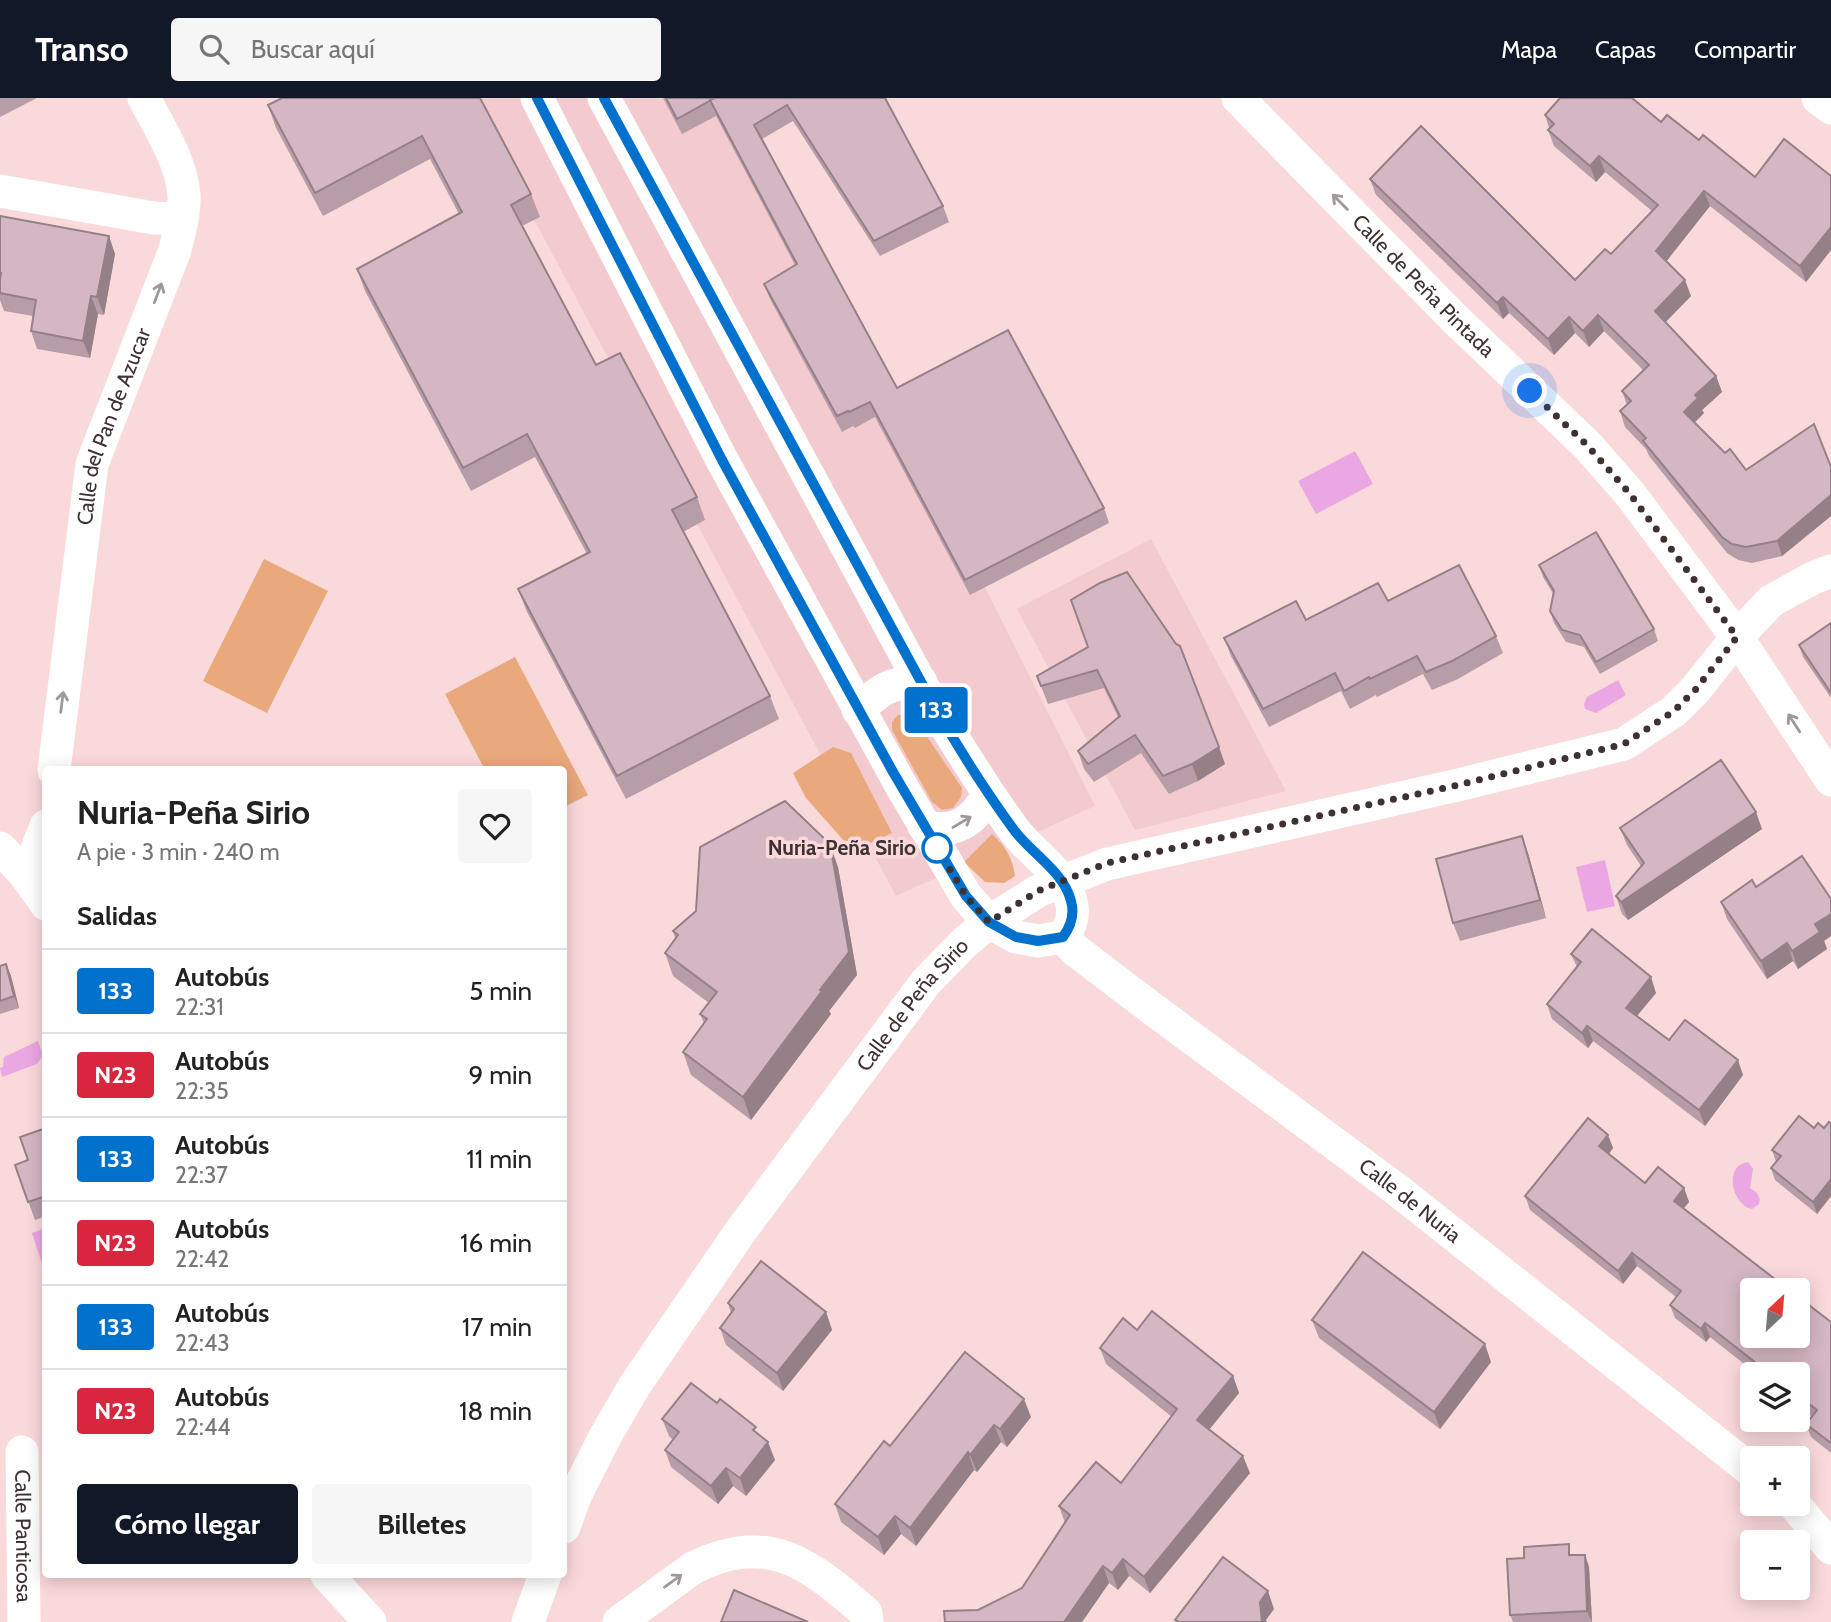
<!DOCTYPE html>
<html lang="es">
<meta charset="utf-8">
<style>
body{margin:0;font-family:Cabin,sans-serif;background:#f6f6f6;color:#222;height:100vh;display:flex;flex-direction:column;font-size:26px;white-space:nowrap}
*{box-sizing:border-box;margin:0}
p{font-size:23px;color:#767676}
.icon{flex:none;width:38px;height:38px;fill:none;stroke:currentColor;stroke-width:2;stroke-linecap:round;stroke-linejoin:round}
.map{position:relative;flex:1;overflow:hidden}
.panel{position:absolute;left:42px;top:668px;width:525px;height:812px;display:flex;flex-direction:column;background:#fff;border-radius:7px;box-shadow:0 4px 18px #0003}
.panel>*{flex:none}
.badge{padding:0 14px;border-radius:5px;font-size:24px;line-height:46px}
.needle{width:46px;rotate:26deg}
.fabs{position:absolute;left:1740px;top:1180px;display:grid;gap:14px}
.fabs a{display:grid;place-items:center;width:70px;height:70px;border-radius:7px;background:#fff;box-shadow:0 4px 18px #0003;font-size:35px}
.you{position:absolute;width:35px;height:35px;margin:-18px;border:5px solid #fff;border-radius:50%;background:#1a73e8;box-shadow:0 0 0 10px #1a73e833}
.map>.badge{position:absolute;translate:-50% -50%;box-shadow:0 0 0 4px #fff}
h2{padding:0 35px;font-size:26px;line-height:63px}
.round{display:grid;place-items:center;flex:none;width:74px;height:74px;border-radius:7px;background:#f6f6f6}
.headline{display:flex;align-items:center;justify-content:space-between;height:119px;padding:0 35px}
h1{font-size:33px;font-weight:700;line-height:52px}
.action{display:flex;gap:14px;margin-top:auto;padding:14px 35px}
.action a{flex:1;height:80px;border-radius:7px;background:#111827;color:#fff;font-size:28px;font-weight:700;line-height:80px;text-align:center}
.action a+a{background:#f6f6f6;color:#222}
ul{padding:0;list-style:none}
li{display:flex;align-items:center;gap:21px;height:84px;padding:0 35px;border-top:2px solid #e0e0e0}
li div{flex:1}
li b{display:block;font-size:26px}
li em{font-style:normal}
li .badge{min-width:77px;font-weight:700;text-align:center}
header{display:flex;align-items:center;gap:42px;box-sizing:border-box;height:98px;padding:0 35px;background:#111827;color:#fff}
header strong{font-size:33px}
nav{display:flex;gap:38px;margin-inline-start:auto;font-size:24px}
.search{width:490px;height:63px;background:#f6f6f6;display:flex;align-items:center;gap:18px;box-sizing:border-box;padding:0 24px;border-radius:7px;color:#767676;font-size:26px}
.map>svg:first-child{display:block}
</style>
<header>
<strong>Transo</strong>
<div class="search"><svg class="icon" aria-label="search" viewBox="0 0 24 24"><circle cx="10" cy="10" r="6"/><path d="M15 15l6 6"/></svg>Buscar aquí</div>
<nav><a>Mapa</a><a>Capas</a><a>Compartir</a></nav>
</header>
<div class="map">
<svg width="1831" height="1524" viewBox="0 0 1831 1524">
<rect width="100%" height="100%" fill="#fad9db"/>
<g fill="#f3cbce">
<polygon points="469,0 739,0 1095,708 896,798"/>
<polygon points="1151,441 1286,693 1135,732 1017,511"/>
</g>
<g fill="#eaa87d">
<polygon points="264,461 328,493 267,615 203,583"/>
<polygon points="515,559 588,697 564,709 564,672 485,672 445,596"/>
<polygon points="909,616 915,621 962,690 961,699 953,710 942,712 932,704 892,632 892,624 898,617"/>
<polygon points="833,649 851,655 892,735 853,753 806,700 793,675"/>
<path d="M 992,736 C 1006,749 1012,759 1015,778 L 1004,785 L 985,784 L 964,764 Z"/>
</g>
<g fill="#eba7e3">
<polygon points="1355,353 1373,386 1316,416 1298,383"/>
<polygon points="1618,582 1626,597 1596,615 1585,611 1584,606 1587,599"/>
<polygon points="1605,762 1615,808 1587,814 1576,769"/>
<polygon points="38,943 43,957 37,966 2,979 0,970 3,969 4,959"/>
<path d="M 1748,1064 L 1753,1071 L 1750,1090 L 1757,1095 L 1760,1101 L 1759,1106 L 1752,1111 C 1732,1107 1723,1067 1748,1064 Z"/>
<polygon points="45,1130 46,1130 45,1175 32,1135"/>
</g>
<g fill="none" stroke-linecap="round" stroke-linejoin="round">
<g stroke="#fff" stroke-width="33">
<path d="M 537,0 L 722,362 L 903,691 L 966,798 L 989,824 L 1016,839 L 1038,843 L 1063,839 C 1071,828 1075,817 1071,803 C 1064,774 1032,756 1014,732 C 984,691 958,648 931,604 L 604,0"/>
<path id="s1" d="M 1238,0 L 1455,221 L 1587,347 L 1630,396 L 1737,539 L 1831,682"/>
<polyline points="1818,0 1831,10"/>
<polyline points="0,93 154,120 182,121"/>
<path d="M 858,612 C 881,591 890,584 921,584"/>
<path id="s2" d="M 54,672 L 92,366 L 175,152 C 179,134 185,116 184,97 C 181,62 160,31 144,0"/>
<path d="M 924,728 C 954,737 975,723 988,696"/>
<polyline points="0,750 24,775 46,806"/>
<polyline points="24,775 33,761 46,728"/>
<path id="s3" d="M 1063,839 L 1075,852 L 1150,909 L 1396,1091 L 1752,1373"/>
<path id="s4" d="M 22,1354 L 24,1524"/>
<polyline points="1793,1405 1831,1450"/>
<path id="s5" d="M 564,1429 L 575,1398 L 606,1337 L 635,1287 L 740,1134 L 926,884 L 964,845 L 989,824 L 1038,793 L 1107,766 L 1458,687 L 1624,646 L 1674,613 L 1696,591 L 1737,539 L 1771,503 L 1813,480 L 1831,473"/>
<polyline points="327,1477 370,1524"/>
<polyline points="528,1524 545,1477"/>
<path d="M 619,1524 L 693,1470 C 768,1432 810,1466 866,1515 L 867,1524"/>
</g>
</g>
<g fill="#b79da8">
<polygon points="0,0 37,0 0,19"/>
<polygon points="480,0 531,96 540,119 522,128 596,267 697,399 705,422 683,434 770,598 779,621 626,701 527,514 518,491 587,456 535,359 471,393 365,193 357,171 459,116 430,61 323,118 276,30 268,7"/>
<polygon points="663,0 712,0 713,1 885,0 943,108 949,124 880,158 793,23 762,41 897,290 1104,410 1109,425 970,497 875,319 855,330 853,328 842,334 770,201 764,186 795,167 716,18 682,36"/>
<polygon points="1545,17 1661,24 1699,42 1755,79 1831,78 1831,152 1806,184 1710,108 1666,163 1691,198 1665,224 1716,278 1722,294 1702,312 1704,315 1694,325 1725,355 1746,372 1831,369 1831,418 1782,458 1752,465 1738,462 1727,455 1649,358 1646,351 1625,329 1620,313 1627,307 1622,293 1643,272 1604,233 1589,249 1575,235 1554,257 1509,215 1503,221 1376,97 1370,81 1575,182 1611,156 1652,113 1605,74 1596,84 1554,48 1548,32 1549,30"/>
<polygon points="0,118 115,156 104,217 98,216 90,260 37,251 31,233 33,218 4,213 0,202"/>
<polygon points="1539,467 1654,531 1658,543 1600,576 1584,549 1566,544 1554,525 1550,513 1554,497 1543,479"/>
<polygon points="1388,503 1496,538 1503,555 1458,581 1432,592 1423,576 1377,599 1376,597 1350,611 1341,593 1269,629 1231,558 1224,540"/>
<polygon points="1831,525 1831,600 1803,559 1799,547"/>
<polygon points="1088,549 1225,666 1198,683 1169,696 1141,655 1094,684 1084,671 1078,653 1118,619 1104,590 1048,606 1037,578"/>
<polygon points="1620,730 1762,731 1628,822 1622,816 1616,798 1641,768 1627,747"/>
<polygon points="1528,755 1546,820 1460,843 1453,825"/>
<polygon points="838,769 857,877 829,913 831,916 751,1022 691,977 683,954 704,925 700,916 709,905 673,878 665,855 675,840 673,833"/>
<polygon points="1756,789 1824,843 1827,851 1798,871 1793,863 1767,881 1727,821 1721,804"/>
<polygon points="1571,856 1656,895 1637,918 1669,942 1743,977 1705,1028 1593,943 1588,950 1552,921 1547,906 1577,869"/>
<polygon points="6,866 11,878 19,910 0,916 0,868"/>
<polygon points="1831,1025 1831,1098 1817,1116 1775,1082 1771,1070 1776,1064 1772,1052 1814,1030 1824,1030"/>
<polygon points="46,1030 46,1118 35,1122 15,1067 28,1062"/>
<polygon points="1608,1037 1613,1050 1609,1056 1645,1085 1684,1090 1689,1104 1684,1110 1831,1224 1831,1355 1811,1339 1806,1326 1812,1318 1797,1307 1797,1276 1757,1276 1710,1239 1706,1244 1675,1220 1670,1207 1676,1199 1637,1168 1623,1186 1530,1112 1525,1098"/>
<polygon points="728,1205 826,1214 832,1232 783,1293 726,1247 720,1230 731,1215"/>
<polygon points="1312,1222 1491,1264 1440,1331 1319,1240"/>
<polygon points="1137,1232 1233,1278 1239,1295 1209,1332 1250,1375 1150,1495 1129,1478 1118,1492 1109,1485 1082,1524 945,1524 978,1512 1022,1490 1065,1425 1059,1408 1121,1385 1172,1319 1106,1266 1100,1250"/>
<polygon points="1031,1319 1007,1349 1001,1344 977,1374 974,1372 916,1448 901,1436 884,1457 841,1424 835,1406 890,1348"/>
<polygon points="662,1321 758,1336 775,1362 746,1398 733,1388 718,1406 671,1369 665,1352 673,1342 669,1338"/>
<polygon points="1573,1457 1585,1457 1589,1469 1592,1524 1513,1524 1510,1517"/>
</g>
<g fill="#958088">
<polygon points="1599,58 1605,74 1596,84 1590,68"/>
<polygon points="1704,93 1710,108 1662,169 1656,153"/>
<polygon points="1831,129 1831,152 1806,184 1800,168"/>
<polygon points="109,138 115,156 104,217 97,199"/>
<polygon points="1685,182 1691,198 1661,229 1655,213"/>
<polygon points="91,198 98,216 90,260 83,243"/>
<polygon points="1503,199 1509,215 1503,221 1497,205"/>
<polygon points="1598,217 1604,233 1589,249 1583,233"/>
<polygon points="1569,219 1575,235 1554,257 1548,241"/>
<polygon points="1716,278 1722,294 1702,312 1704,315 1689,330 1684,314 1695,297"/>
<polygon points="1831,397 1831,418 1782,458 1777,443"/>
<polygon points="1219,649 1225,666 1198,683 1192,666"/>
<polygon points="1756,714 1762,731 1628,822 1621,804"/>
<polygon points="1522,738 1528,755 1546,820 1540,802"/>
<polygon points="830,746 838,769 857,877 829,913 831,916 751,1022 743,999 820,892"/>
<polygon points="1831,816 1831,838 1824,843 1827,851 1798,871 1792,853 1815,826"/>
<polygon points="1787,845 1793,863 1767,881 1761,863"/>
<polygon points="6,866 11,878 19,910 14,898"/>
<polygon points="1651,879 1656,895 1631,925 1626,910"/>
<polygon points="1587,928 1593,943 1588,950 1582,935"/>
<polygon points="1738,962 1743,977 1705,1028 1699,1012"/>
<polygon points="1608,1037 1613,1050 1604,1062 1599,1048"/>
<polygon points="1831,1081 1831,1098 1817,1116 1813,1104"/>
<polygon points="1684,1090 1689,1104 1679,1116 1674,1103"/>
<polygon points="1632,1155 1637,1168 1623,1186 1618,1173"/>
<polygon points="826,1214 832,1232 783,1293 777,1275"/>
<polygon points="1705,1225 1710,1239 1706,1244 1701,1231"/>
<polygon points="1485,1246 1491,1264 1440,1331 1434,1314"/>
<polygon points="1233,1278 1239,1295 1203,1339 1197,1322"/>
<polygon points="1024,1301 1031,1319 1007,1349 1000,1331"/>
<polygon points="994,1327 1001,1344 977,1374 970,1357"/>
<polygon points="768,1344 775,1362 746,1398 740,1380"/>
<polygon points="968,1354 974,1372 916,1448 910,1430"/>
<polygon points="1243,1358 1250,1375 1150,1495 1144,1479"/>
<polygon points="726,1370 733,1388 718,1406 711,1388"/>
<polygon points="895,1418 901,1436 884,1457 878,1439"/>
<polygon points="1585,1457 1589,1469 1592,1524 1587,1513"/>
<polygon points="1123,1461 1129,1478 1118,1492 1112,1475"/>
<polygon points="1103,1468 1109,1485 1082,1524 1064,1524"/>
<polygon points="1268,1493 1274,1511 1266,1522 1267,1524 1262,1524 1260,1504"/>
</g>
<g fill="#d5b7c3" stroke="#958088" stroke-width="2">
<polygon points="282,0 480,0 531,96 511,107 596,267 620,255 697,399 672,412 770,598 617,678 518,491 590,454 527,336 463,370 357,171 462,114 422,38 315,95 268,7"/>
<polygon points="666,0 712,0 713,1 677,21"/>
<polygon points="715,0 885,0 943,108 874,143 787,7 754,27 897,290 1008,232 1104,410 965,482 870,304 849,314 848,313 837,318 764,186 797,166 710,2"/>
<polygon points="1560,0 1632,0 1661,24 1667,17 1699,42 1703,37 1755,79 1784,41 1831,78 1831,129 1800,168 1704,93 1656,153 1685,182 1655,213 1716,278 1695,297 1698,300 1684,314 1725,355 1730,351 1746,372 1814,326 1831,369 1831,397 1777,443 1746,449 1732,446 1722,439 1643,343 1646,340 1620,313 1631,303 1622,293 1649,267 1598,217 1583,233 1569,219 1548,241 1503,199 1497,205 1370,81 1421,28 1575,182 1605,151 1611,156 1658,107 1599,58 1590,68 1548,32 1554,26 1545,17"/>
<polygon points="0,118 109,138 97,199 91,198 83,243 31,233 36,202 0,195 0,182 1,175 0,175"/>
<polygon points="1596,434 1654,531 1596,564 1580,537 1562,532 1550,513 1554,493 1539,467"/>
<polygon points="1459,467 1496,538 1452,563 1426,574 1417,558 1370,581 1369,579 1344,593 1335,575 1263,611 1224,540 1296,503 1306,522 1378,485 1388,503"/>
<polygon points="1127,474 1176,546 1180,548 1219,649 1192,666 1163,678 1135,637 1088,666 1078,653 1120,618 1097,572 1041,588 1037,578 1088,549 1071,502 1100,485"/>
<polygon points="1831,525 1831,595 1799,547"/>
<polygon points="1721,662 1756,714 1621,804 1616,798 1644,765 1620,730"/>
<polygon points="785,703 830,746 849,854 820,892 822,893 743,999 683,954 707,921 700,916 717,894 665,855 678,837 673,833 696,813 700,749"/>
<polygon points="1522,738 1540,802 1453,825 1436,761"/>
<polygon points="1802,758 1831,801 1831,816 1815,826 1820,834 1792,853 1787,845 1761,863 1721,804 1752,782 1756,789"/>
<polygon points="1592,831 1651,879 1626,910 1669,942 1685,922 1738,962 1699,1012 1587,928 1582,935 1547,906 1581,864 1571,856"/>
<polygon points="6,866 14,898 0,903 0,868"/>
<polygon points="1799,1018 1814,1030 1818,1025 1824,1030 1829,1024 1831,1025 1831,1081 1813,1104 1771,1070 1781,1058 1772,1052"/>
<polygon points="1588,1020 1608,1037 1599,1048 1645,1085 1658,1069 1684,1090 1674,1103 1789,1192 1752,1192 1752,1237 1797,1237 1797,1198 1831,1224 1831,1345 1806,1326 1817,1312 1797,1297 1797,1276 1770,1276 1705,1225 1701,1231 1670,1207 1681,1193 1632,1155 1618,1173 1525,1098"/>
<polygon points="46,1030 46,1098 28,1104 15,1067 28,1062 20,1039"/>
<polygon points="1363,1154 1485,1246 1434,1314 1312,1222"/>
<polygon points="761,1163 826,1214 777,1275 720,1230 734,1211 728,1205"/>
<polygon points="1152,1213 1233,1278 1197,1322 1243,1358 1144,1479 1123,1461 1112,1475 1103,1468 1064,1524 945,1524 944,1513 978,1512 1022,1490 1070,1417 1059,1408 1096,1364 1121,1385 1177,1311 1100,1250 1123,1220 1137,1232"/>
<polygon points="965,1254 1024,1301 1000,1331 994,1327 970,1357 968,1354 910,1430 895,1418 878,1439 835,1406 884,1343 890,1348"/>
<polygon points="691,1285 717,1305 720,1301 756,1329 753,1332 768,1344 740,1380 726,1370 711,1388 665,1352 679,1334 662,1321"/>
<polygon points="1569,1446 1569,1457 1585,1457 1587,1513 1510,1517 1507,1461 1524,1460 1524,1449"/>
<polygon points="1223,1459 1268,1493 1260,1504 1262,1524 1179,1524 1175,1522"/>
<polygon points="734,1492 808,1524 721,1524"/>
</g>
<defs><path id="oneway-shaft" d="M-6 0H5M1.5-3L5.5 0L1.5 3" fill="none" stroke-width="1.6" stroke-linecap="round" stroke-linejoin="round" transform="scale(1.75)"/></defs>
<g stroke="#9e9898">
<use href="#oneway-shaft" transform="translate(1340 104) rotate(-135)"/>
<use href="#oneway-shaft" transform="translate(158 195) rotate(-69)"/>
<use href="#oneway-shaft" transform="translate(62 604) rotate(-83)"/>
<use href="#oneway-shaft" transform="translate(1794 625) rotate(-123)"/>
<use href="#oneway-shaft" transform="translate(962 724) rotate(-31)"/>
<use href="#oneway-shaft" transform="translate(673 1483) rotate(-36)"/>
</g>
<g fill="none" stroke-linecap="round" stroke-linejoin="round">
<g stroke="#fff" stroke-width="16">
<path id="line" d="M 537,0 L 722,362 L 893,674 L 966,798 L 989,824 L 1016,839 L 1038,843 L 1063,839 C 1071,828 1075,817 1071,803 C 1064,774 1032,756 1014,732 C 984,691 957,648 932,604 L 604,0"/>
</g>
<use href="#line" stroke="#0072ce" stroke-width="10"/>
<polyline stroke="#3e3132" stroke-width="7" stroke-dasharray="0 12.6" points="937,750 966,798 989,824 1038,793 1107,765 1458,687 1624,646 1674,613 1696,591 1737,539 1630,396 1587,347 1530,293"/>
</g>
<circle fill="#fff" stroke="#0072ce" stroke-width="3.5" cx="937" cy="750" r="14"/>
<g text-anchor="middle" stroke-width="7" stroke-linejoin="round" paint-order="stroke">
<g font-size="21" fill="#3e3132" stroke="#fad9db">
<text dy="7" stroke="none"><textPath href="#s1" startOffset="264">Calle de Peña Pintada</textPath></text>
<text dy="7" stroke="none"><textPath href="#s2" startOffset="350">Calle del Pan de Azucar</textPath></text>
<text dy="7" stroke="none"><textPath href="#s5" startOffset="630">Calle de Peña Sirio</textPath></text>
<text dy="7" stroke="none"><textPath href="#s3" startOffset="436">Calle de Nuria</textPath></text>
<text dy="7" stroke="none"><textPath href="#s4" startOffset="84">Calle Panticosa</textPath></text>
</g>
<g font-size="21" font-weight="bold" fill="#3e3132" stroke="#fad9db" text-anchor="end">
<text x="916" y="757">Nuria-Peña Sirio</text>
</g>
</g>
</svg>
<div class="fabs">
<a><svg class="needle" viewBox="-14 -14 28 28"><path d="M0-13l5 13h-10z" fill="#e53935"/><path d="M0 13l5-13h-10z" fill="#767676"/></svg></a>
<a><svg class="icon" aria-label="layers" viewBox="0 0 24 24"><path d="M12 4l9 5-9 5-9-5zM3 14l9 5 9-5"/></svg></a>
<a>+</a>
<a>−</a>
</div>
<div class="you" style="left:1530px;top:293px"></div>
<b class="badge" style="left:936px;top:612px;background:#0072ce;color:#fff">133</b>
<section class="panel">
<div class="headline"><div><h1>Nuria-Peña Sirio</h1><p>A pie · 3 min · 240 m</p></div><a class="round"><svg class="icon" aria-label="heart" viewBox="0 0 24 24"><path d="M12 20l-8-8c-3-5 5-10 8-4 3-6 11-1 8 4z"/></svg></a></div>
<h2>Salidas</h2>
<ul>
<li><span class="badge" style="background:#0072ce;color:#fff">133</span><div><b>Autobús</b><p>22:31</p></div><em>5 min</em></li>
<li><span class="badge" style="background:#d7263d;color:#fff">N23</span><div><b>Autobús</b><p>22:35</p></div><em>9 min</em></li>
<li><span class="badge" style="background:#0072ce;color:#fff">133</span><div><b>Autobús</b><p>22:37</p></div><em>11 min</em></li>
<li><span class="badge" style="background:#d7263d;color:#fff">N23</span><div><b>Autobús</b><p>22:42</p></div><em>16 min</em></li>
<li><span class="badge" style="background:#0072ce;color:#fff">133</span><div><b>Autobús</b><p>22:43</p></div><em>17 min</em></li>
<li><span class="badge" style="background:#d7263d;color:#fff">N23</span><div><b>Autobús</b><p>22:44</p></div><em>18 min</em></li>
</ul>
<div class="action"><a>Cómo llegar</a><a>Billetes</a></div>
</section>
</div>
